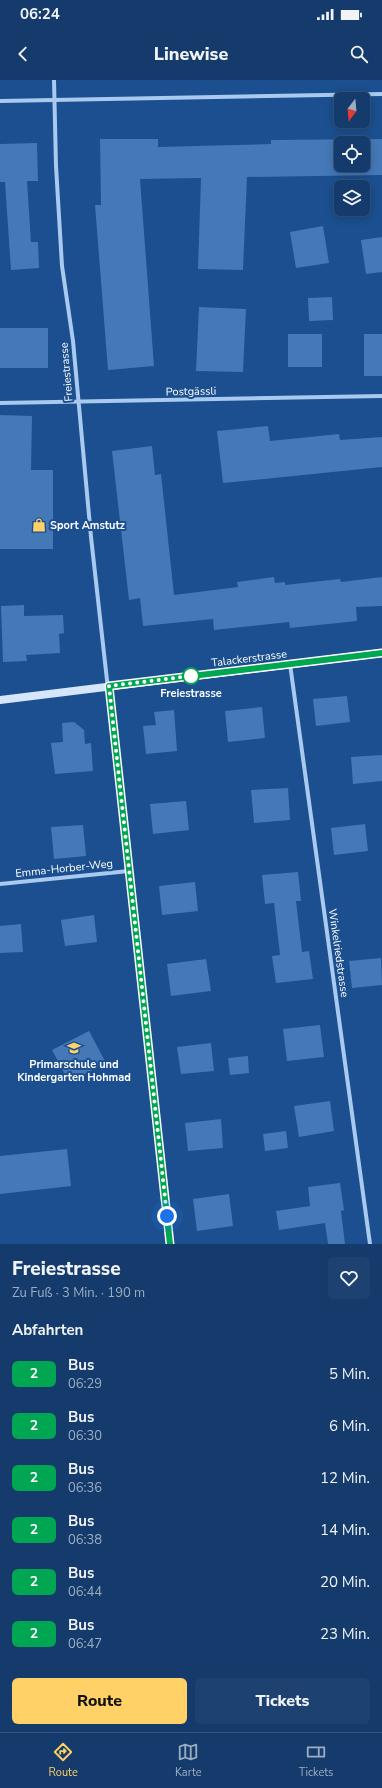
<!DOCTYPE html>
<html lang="de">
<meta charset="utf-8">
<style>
body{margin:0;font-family:"Nunito Sans",sans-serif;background:#1d4271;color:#f1f3f6;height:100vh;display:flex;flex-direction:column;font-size:15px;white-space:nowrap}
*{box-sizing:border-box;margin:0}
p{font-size:13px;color:#9dadc1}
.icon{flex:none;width:22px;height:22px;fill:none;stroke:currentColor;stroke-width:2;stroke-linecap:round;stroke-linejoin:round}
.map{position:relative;height:1164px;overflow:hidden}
.drawer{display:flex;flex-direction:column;background:#143b6b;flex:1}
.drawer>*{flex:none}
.badge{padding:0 8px;border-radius:6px;font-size:14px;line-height:26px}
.needle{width:26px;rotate:196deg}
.tools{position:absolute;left:334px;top:12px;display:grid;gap:8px}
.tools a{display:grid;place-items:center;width:36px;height:36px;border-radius:6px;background:#143b6b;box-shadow:0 2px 10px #0003,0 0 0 1px #33557e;font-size:20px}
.you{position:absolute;width:20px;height:20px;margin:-10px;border:3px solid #fff;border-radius:50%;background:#1a73e8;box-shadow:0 0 0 6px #1a73e833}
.map>.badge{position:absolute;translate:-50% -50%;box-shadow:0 0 0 2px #fff}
h2{padding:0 12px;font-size:15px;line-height:36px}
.round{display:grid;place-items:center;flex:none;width:42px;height:42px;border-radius:6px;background:#1d4271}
.overview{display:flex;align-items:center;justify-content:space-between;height:68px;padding:0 12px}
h1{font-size:19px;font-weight:800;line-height:30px}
.button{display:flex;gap:8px;margin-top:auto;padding:8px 12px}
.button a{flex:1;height:46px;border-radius:6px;background:#ffd166;color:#111;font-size:16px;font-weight:800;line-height:46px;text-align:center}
.button a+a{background:#1d4271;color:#f1f3f6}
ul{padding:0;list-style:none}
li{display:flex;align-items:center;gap:12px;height:52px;padding:0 12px}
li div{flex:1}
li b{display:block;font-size:15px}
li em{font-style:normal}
li .badge{min-width:44px;font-weight:700;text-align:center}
.status{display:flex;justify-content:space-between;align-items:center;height:28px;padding:0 20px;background:#143b6b;direction:ltr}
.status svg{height:11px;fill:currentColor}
header{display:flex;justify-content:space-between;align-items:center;height:52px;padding:0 12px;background:#143b6b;font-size:18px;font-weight:800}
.menu{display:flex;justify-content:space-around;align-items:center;height:56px;border-top:1px solid #33557e;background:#143b6b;font-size:11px;color:#9dadc1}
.menu a{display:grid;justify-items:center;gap:2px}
.menu .current{color:#ffd166}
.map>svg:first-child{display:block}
</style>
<div class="status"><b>06:24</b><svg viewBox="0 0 49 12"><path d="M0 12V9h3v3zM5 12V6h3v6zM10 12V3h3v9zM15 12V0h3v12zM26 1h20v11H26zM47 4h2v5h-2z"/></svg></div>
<header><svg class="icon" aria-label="back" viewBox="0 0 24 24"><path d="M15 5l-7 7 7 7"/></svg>Linewise<svg class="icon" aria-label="search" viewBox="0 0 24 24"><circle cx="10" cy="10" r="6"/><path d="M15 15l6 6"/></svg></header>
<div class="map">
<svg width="382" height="1164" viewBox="0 0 382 1164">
<rect width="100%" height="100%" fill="#1b4f8f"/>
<g fill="#4478b7" fill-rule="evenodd">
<path d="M 100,59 L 158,59 L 158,67 L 271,64 L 271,60 L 382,59 L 382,95 L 247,97 L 243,190 L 198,189 L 201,98 L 140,99 L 154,286 L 108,290 L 95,125 L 101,125 ZM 341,63 L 363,63 L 363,85 L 341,85 Z"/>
<polygon points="37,63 38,101 27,101 31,162 38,162 39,188 11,190 5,102 0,102 0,64"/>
<polygon points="323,146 329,183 296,188 290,152"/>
<polygon points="382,157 382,192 366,194 361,160"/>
<polygon points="332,217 333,240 309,241 308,218"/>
<polygon points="199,227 246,229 243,292 196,291"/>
<rect x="0" y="248" width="48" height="40"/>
<rect x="288" y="254" width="34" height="33"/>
<rect x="364" y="254" width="18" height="42"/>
<polygon points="0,335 32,336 31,390 53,390 53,469 0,469"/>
<polygon points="268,346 270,361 339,354 340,360 382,357 382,387 223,403 217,351"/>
<polygon points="152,366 155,395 161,394 174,515 238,507 237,502 274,497 275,503 285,502 285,505 340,499 341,502 382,497 382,526 356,527 357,541 290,548 289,542 214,550 213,539 143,546 140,518 129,520 112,371"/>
<polygon points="24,525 24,536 63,535 64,553 59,554 60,573 26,575 27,581 3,582 1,526"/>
<polygon points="347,616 350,642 316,646 313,619"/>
<polygon points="262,627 265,658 228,662 225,631"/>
<polygon points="174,630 177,671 146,674 143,646 156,645 154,632"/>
<polygon points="74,642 84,650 85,664 91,663 93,691 55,694 51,663 63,662 62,643"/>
<polygon points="382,675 382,701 353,704 351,677"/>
<polygon points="288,708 290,740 254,743 251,710"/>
<polygon points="186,721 189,750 153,754 150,724"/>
<polygon points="365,744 368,771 334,775 331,748"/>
<polygon points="83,745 86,776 54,779 51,747"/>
<polygon points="298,792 301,821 296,821 302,872 309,871 313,899 276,903 272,876 280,875 274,823 265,824 262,795"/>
<polygon points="195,802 198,831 162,835 159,806"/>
<polygon points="94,835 97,862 65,866 61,840"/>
<polygon points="21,844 23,872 0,873 0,846"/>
<polygon points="381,878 382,905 352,908 349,881"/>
<polygon points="206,879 211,911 171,916 167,884"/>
<polygon points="320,945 324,977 287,981 283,949"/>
<polygon points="89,951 106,983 69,1002 52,970"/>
<polygon points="211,963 214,991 181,994 177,967"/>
<polygon points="248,976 249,993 230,995 228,978"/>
<polygon points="330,1021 334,1051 299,1057 294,1026"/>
<polygon points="221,1039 223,1068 188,1071 185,1043"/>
<polygon points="286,1051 288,1068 265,1071 263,1054"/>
<polygon points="67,1069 71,1106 0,1114 0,1076"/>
<polygon points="340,1103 344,1130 341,1131 345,1164 328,1164 325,1143 279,1150 276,1131 310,1126 308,1107"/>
<polygon points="229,1114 233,1146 197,1151 193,1119"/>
</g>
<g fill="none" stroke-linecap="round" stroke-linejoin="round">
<g stroke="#a9c9ee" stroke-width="4">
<polyline points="54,0 56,86 62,186 73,261 91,457 170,1164"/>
<polyline points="0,21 382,14"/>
<polyline points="0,323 382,316"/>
<polyline points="290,584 370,1164"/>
<polyline points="0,804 129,791"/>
</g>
<polyline stroke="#d6e6fa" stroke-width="8" points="0,620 382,573"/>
</g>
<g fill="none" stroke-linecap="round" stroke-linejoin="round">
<g stroke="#fff" stroke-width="9">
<polyline id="line" points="170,1164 109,606 382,573"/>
</g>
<use href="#line" stroke="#00a651" stroke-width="6"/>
<polyline stroke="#fff" stroke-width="4" stroke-dasharray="0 7.2" points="167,1136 109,606 199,595 191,596"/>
</g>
<defs>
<g id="shop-bare" transform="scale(1.08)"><path d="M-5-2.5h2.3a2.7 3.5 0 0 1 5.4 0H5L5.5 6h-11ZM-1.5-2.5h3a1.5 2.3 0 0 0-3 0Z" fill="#ffd166" stroke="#1b4f8f" stroke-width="2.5" paint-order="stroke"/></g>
<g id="school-bare" transform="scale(1.08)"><path d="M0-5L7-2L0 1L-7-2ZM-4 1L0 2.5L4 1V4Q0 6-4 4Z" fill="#ffd166" stroke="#1b4f8f" stroke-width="2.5" paint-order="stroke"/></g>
</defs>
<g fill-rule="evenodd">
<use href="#shop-bare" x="39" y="445"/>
<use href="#school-bare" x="74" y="968"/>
</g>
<circle fill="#fff" stroke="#00a651" stroke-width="2" cx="191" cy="596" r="8"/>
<g text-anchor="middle" stroke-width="4" stroke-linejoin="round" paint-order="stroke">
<g font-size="11" fill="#fff" stroke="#1b4f8f">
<text transform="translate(66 292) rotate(-95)" y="4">Freiestrasse</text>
<text transform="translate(191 311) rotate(-1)" y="4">Postgässli</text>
<text transform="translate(249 578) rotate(-7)" y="4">Talackerstrasse</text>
<text transform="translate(64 788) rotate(-6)" y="4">Emma-Horber-Weg</text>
<text transform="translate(339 873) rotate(82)" y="4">Winkelriedstrasse</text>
</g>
<g font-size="11" font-weight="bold" fill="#fff" stroke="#1b4f8f" text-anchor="start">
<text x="50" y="449">Sport Amstutz</text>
<text x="74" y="988" text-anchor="middle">Primarschule und<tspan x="74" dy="13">Kindergarten Hohmad</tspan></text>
</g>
<g font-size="11" font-weight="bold" fill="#fff" stroke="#1b4f8f">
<text x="191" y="617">Freiestrasse</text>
</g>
</g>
</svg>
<div class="tools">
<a><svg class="needle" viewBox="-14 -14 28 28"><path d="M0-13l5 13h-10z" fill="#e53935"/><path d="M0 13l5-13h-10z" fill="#9dadc1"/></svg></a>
<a><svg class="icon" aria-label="locate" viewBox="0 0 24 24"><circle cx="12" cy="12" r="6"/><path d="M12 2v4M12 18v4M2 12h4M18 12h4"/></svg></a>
<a><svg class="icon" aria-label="layers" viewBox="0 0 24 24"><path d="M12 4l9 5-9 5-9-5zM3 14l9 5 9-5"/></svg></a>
</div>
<div class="you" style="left:167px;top:1136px"></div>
</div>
<section class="drawer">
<div class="overview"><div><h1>Freiestrasse</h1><p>Zu Fuß · 3 Min. · 190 m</p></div><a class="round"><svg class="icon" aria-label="heart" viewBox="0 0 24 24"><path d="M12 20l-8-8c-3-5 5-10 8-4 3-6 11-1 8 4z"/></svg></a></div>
<h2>Abfahrten</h2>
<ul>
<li><span class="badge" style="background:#00a651;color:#fff">2</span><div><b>Bus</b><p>06:29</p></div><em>5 Min.</em></li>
<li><span class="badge" style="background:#00a651;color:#fff">2</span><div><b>Bus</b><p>06:30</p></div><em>6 Min.</em></li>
<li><span class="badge" style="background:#00a651;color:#fff">2</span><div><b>Bus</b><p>06:36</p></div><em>12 Min.</em></li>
<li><span class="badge" style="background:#00a651;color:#fff">2</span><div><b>Bus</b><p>06:38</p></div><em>14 Min.</em></li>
<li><span class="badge" style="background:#00a651;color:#fff">2</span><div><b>Bus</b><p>06:44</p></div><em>20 Min.</em></li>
<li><span class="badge" style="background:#00a651;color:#fff">2</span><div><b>Bus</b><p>06:47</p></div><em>23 Min.</em></li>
</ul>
<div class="button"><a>Route</a><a>Tickets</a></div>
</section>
<nav class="menu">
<a class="current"><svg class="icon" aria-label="directions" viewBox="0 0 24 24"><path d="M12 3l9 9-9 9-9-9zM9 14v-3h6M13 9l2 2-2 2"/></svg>Route</a>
<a><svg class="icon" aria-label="map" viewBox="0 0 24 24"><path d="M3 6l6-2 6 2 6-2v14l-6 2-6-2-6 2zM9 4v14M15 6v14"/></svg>Karte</a>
<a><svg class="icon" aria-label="tickets" viewBox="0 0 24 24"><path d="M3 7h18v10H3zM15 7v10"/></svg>Tickets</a>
</nav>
